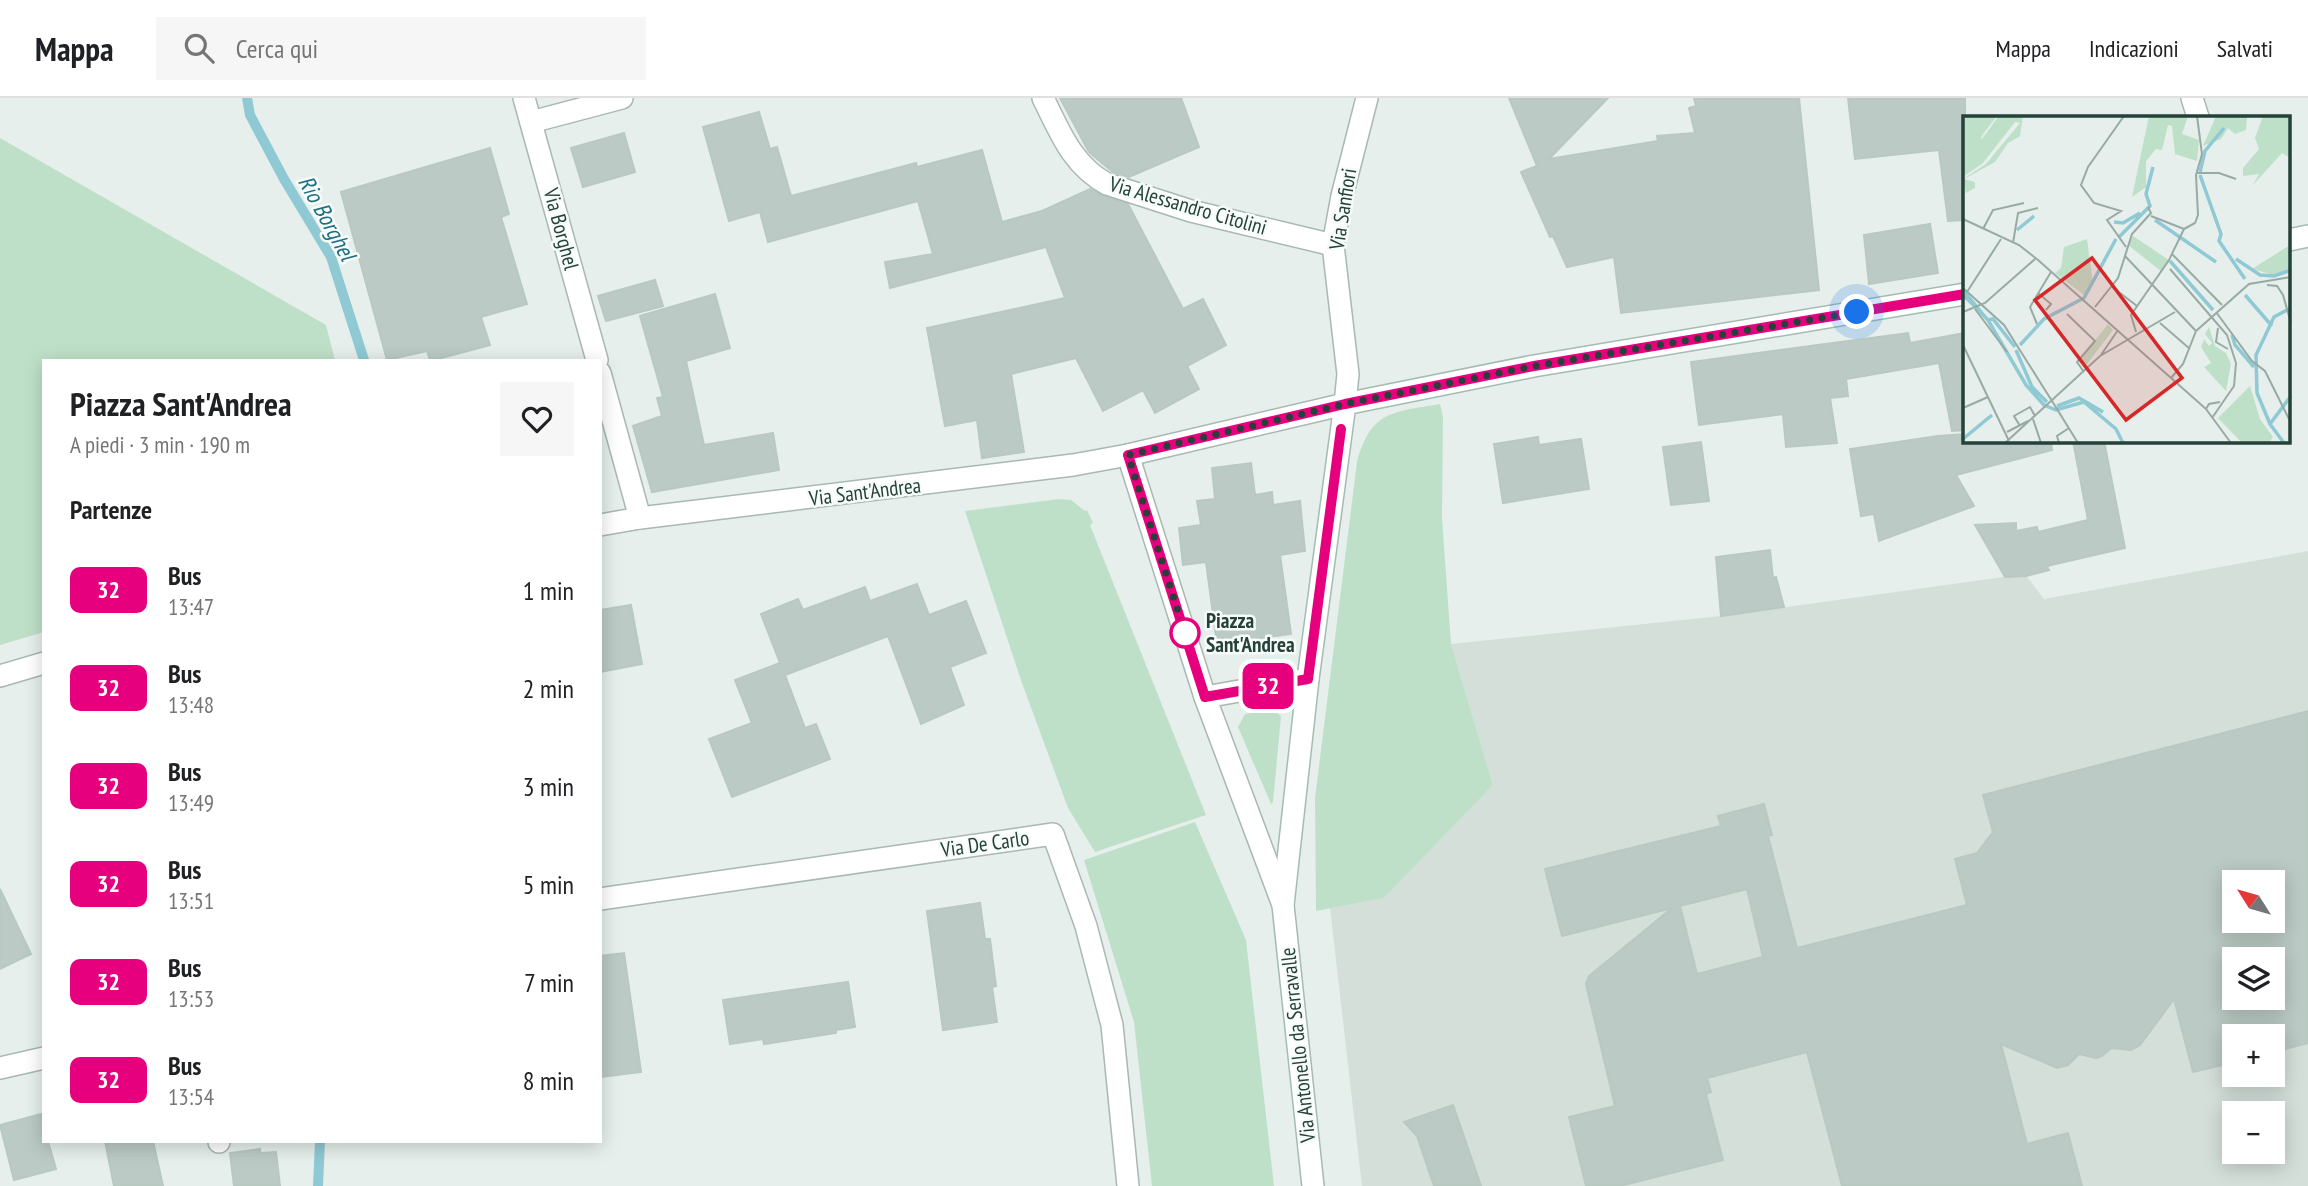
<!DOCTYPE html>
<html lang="it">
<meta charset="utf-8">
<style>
body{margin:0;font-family:"PT Sans Narrow",sans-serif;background:#f6f6f6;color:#202124;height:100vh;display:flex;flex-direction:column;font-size:26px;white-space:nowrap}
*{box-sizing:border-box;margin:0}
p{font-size:23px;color:#757577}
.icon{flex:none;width:38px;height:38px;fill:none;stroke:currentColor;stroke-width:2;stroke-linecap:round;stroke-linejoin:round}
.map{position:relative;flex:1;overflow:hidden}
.side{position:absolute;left:42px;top:261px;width:560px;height:784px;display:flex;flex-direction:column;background:#fff;border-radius:0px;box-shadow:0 4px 18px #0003}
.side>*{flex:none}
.badge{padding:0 14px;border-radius:10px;font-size:24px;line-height:46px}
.needle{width:46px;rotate:307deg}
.buttons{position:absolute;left:2222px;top:772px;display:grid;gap:14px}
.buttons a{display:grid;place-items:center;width:63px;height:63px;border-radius:0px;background:#fff;box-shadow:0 4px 18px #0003;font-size:35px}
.you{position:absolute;width:35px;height:35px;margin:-18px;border:5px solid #fff;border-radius:50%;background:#1a73e8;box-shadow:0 0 0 10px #1a73e833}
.map>.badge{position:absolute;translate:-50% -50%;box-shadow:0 0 0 4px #fff}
h2{padding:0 28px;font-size:26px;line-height:63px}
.round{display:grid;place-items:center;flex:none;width:74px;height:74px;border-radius:0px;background:#f6f6f6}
.overview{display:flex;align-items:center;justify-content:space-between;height:119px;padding:0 28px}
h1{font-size:33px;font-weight:800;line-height:52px}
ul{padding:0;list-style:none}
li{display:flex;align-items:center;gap:21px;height:98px;padding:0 28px}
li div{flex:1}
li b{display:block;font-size:26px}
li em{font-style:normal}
li .badge{min-width:77px;font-weight:700;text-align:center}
header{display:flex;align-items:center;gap:42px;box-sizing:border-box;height:98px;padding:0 35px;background:#fff;border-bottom:2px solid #e0e0e0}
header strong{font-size:33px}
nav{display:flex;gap:38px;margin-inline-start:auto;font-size:24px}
.search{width:490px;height:63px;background:#f6f6f6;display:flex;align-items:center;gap:18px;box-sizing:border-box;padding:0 24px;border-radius:0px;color:#757577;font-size:26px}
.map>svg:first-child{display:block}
</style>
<header>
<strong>Mappa</strong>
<div class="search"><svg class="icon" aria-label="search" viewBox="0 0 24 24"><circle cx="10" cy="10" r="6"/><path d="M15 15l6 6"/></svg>Cerca qui</div>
<nav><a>Mappa</a><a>Indicazioni</a><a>Salvati</a></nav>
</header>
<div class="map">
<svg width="2308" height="1088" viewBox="0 0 2308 1088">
<rect width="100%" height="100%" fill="#e6efeb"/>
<path fill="#d4dfda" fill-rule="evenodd" d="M 2308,453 L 2308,1088 L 1362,1088 L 1330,810 L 1384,800 L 1493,687 L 1451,546 L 1721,518 L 2025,476 L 2044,501 ZM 2235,784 L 2273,784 L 2273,822 L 2235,822 ZM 2235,861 L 2273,861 L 2273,900 L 2235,900 ZM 2235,938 L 2273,938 L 2273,976 L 2235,976 ZM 2235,1015 L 2273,1015 L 2273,1054 L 2235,1054 Z"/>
<g fill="#bfe0c8">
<polygon points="0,40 326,227 335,262 44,262 44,534 0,547"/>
<path d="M 1440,306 L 1443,319 L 1442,420 L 1451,546 L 1493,687 L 1384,800 L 1316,813 L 1315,700 L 1357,364 C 1371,313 1392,314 1440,306 Z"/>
<polygon points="1059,401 1071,402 1085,413 1087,412 1093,425 1090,427 1206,717 1095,754 1068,710 1022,585 965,413"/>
<polygon points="1273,611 1281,618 1273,704 1271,706 1238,629 1245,616"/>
<polygon points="1195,724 1246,842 1274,1088 1152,1088 1134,924 1084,762"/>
</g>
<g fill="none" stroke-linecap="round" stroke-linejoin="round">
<g stroke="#8ec9d4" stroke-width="10">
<polyline points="247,0 250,17 284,81 331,159 364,262"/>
<polyline points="318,1088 320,1043"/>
</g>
</g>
<g fill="#bbcac4" stroke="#b8c9c2" stroke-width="2" fill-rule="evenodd">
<polygon points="1060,0 1181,0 1199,49 1129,79 1113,74 1089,54"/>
<polygon points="1509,0 1608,0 1549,61 1658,43 1657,38 1695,35 1689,10 1696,8 1694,0 1799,0 1819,192 1621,215 1614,159 1567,169 1553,138 1550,139 1521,74 1537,68"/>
<polygon points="1848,0 1965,0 1965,122 1948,123 1939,52 1855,61"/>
<polygon points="759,14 770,51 777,49 791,98 916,65 917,69 982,52 1002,124 1042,113 1090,91 1103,98 1128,106 1183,211 1203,201 1226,247 1187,268 1199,291 1155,315 1143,292 1103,313 1076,260 1011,276 1024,354 982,360 977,322 945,328 927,230 1065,200 1046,149 890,190 885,164 933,156 918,103 768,144 760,114 729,123 703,29"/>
<polygon points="624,35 635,74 583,89 571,50"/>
<polygon points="490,50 509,116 501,119 527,206 481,219 490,247 434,262 430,262 427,253 387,262 341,94"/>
<polygon points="1930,126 1938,175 1869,186 1864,137"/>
<polygon points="655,182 663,208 606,223 598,198"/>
<polygon points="715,196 730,250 686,263 704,347 773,335 779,372 652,394 633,328 662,318 657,300 663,299 640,218"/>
<polygon points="1908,235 1910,245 1965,235 1965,332 1952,333 1939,265 1846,281 1848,298 1830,300 1837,345 1786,349 1783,316 1699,327 1691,264"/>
<polygon points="1965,336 1965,343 2051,343 2052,352 1956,377 1974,408 1879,443 1874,416 1861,418 1850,351 1938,338"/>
<polygon points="1538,339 1539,347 1581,341 1589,391 1503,405 1494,346"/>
<polygon points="2073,343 2104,343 2125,450 2047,468 2049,472 2026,478 2005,479 1975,427 2016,425 2016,433 2037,429 2038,434 2088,422"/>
<polygon points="1701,344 1709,403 1671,407 1663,349"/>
<polygon points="1251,365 1255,397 1272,394 1273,407 1300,403 1305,453 1280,457 1291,536 1217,546 1206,464 1183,467 1179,430 1201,427 1197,403 1215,401 1212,370"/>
<polygon points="1770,452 1773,480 1776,479 1784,509 1721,518 1716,459"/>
<polygon points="917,486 929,517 966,503 986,555 950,569 964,607 921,626 888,538 785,577 805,630 816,626 830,661 732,699 709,641 752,625 735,582 780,565 761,516 798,501 803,512 865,489 870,503"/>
<polygon points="631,507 642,566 600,574 600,512"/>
<path d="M 2308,613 L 2308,945 L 2273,954 L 2273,938 L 2235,938 L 2235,964 L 2193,974 L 2174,901 L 2140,947 L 2131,952 L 2111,950 L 2102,958 L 2096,960 L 2079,956 L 2068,967 L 2057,970 L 2001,946 L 2027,1046 L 2068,1035 L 2082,1088 L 1842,1088 L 1807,954 L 1707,980 L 1711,994 L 1706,996 L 1723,1062 L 1620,1088 L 1586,1088 L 1569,1019 L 1615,1008 L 1586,886 L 1589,878 L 1672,810 L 1562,838 L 1545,771 L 1721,728 L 1718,718 L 1764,706 L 1772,737 L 1768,738 L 1797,850 L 1967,807 L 1955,761 L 1977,755 L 1993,734 L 1983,697 ZM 2235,784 L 2273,784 L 2273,822 L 2235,822 ZM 1747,791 L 1763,859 L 1697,876 L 1680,808 ZM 2235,861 L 2273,861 L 2273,900 L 2235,900 Z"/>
<polygon points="0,791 31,856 0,871"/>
<polygon points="980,805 985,841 990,841 996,888 992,889 997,924 943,932 927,813"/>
<polygon points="624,855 641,974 600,979 600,858"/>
<polygon points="848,884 855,929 836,932 836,935 764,946 763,941 730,946 723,902"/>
<polygon points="1453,1007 1459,1024 1481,1088 1434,1088 1417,1038 1404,1024"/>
<polygon points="41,1016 44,1027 44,1043 48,1043 56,1071 14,1082 0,1027"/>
<polygon points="105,1043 153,1043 163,1088 114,1088"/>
<polygon points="260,1051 260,1055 276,1054 280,1088 234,1088 230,1055"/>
</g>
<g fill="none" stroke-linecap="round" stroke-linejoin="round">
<g stroke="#a8b8b2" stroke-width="24">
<g id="street">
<polyline points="524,0 597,262"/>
<path d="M 1043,0 C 1060,34 1072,67 1107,86 L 1191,113 L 1333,147"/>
<polyline points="2192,0 2198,19"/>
<polyline points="531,24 622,0"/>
<polyline points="600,275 640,420"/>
<polyline points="1128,357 1205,599 1283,807"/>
<polyline points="600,427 640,420 1073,367 1128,357 1345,306 1348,276 1333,147 1342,98 1367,0"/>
<polyline points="0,578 44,565"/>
<polyline points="1205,599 1308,581"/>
<polyline points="600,801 1053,736 1086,828 1112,927 1128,1088"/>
<polyline points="0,970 44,960"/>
<polyline points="219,1043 219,1044"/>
</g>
</g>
<g stroke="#a4bbb3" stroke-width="24">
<g id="secondary">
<polyline points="2289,142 2308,138"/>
<polyline points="1313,1088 1283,807 1308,581 1345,306 1534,268 1965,196"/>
</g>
</g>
<use href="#street" stroke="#fff" stroke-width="21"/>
<use href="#secondary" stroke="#fff" stroke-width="21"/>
</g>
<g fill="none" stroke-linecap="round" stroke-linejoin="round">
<g stroke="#fff" stroke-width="16">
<polyline id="line" points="1341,331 1308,581 1205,599 1128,357 1345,306 1534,268 1965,196"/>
</g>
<use href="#line" stroke="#e6007e" stroke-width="10"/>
<polyline stroke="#24423a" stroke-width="7" stroke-dasharray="0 12.6" points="1185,535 1128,357 1345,306 1534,268 1857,214"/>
</g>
<circle fill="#fff" stroke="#e6007e" stroke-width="3.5" cx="1185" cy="535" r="14"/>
<g text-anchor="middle" stroke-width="5" stroke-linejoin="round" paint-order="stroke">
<g font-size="21" fill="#24423a" stroke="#f7fbf9">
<text transform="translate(1188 108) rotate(16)" y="7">Via Alessandro Citolini</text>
<text transform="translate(1343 111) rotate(-81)" y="7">Via Sanfiori</text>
<text transform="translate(561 131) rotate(75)" y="7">Via Borghel</text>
<text transform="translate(865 394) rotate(-7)" y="7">Via Sant'Andrea</text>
<text transform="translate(985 746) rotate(-8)" y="7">Via De Carlo</text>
<text transform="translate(1298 947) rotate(-96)" y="7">Via Antonello da Serravalle</text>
</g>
<g font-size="21" font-weight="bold" fill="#24423a" stroke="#f7fbf9" text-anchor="start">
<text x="1206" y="530">Piazza<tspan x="1206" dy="24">Sant'Andrea</tspan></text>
</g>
<g font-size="23" font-style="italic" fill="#1c6f80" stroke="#f7fbf9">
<text transform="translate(327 120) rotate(61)" y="8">Rio Borghel</text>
</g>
</g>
<g transform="translate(1963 18)">
<rect width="327" height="327" fill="#e6efeb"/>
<path d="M 0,0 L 34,0 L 20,18 L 18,22 L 19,23 L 35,1 L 60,0 L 57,20 L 45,27 L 32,46 L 1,63 L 12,66 L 12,72 L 3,77 L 0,63 L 23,48 L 57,7 L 52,6 L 20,47 L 0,61 ZM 186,0 L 225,0 L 219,18 L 236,24 L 234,45 L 212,38 L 209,10 L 205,9 L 199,34 L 193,33 L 183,45 L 183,71 L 169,81 ZM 253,0 L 284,0 L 283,14 L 272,18 L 265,12 L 258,23 L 240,30 ZM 300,0 L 327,0 L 327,42 L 319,37 L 290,69 L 296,58 L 280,60 L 280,52 L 296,33 L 292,22 ZM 170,120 L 206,144 L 198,155 L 165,129 ZM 124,123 L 130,168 L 121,179 L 92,157 L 98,152 L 101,131 ZM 327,129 L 327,153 L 311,159 L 289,153 ZM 145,208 L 150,214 L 121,252 L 116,245 ZM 246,211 L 252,230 L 263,237 L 268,248 L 263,275 L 241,251 L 248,247 L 238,231 L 241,223 L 246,230 L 249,227 L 242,218 ZM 287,270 L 297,303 L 310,321 L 306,327 L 279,327 L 255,302 Z" fill="#bfe0c8"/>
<path fill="none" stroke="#8ec9d4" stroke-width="3.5" d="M 237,56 L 242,35 L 261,12M 237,59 L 258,118 L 256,125 L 282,163M 192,104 L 253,146M 151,106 L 160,107 L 177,97M 54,114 L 71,100M 156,121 L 187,90 L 183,78 L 190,51M 273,143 L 297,159 L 311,160 L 328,154M 207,145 L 250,194M 0,174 L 23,202M 0,177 L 25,204 L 63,269 L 81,289 L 93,294 L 121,286 L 153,313 L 160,327M 0,179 L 19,197M 282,179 L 309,210M 25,204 L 30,203 L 52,231M 269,219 L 272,229 L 291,251M 57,229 L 81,203 L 121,182 L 153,123M 53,234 L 69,271 L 84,286M 94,290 L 116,282 L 140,296M 307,308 L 294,277 L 293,239 L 311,201 L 328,192M 0,323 L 29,299M 321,327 L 307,308 L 328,280"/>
<path fill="none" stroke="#98aaa4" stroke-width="2" d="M 161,0 L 125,51 L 118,69 L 131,87 L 158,95 L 144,104 L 163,131M 233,57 L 256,57 L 273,63M 188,100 L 221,113M 0,103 L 56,129 L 75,144 L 243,293M 20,113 L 30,94 L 61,87M 221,113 L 232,107 L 235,99 L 233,59 L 239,38 L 234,0M 50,127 L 55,97 L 75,92M 209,138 L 259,189M 162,140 L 233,215 L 286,168 L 328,161M 207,153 L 264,219 L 273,247 L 271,270 L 249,302M 304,169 L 314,170 L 320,179 L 328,207M 148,170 L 174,190M 0,172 L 41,209 L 89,285M 4,176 L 38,123M 75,177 L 88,188 L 83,194M 132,191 L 155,162 L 169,118 L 188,97 L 185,91M 12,193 L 44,236M 0,196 L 22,187 L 72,143M 253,196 L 289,245 L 302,255 L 328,307M 104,198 L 132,225 L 114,246 L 121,256M 197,207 L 227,233M 74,208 L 67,191 L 88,156M 255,212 L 253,226 L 265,233M 173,216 L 168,199 L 206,144 L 221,113M 0,229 L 46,325M 138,239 L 155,214M 208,262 L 220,248 L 233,215M 89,285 L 115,327M 257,286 L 246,288 L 243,293 L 268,327M 0,292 L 25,281M 70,303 L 78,327M 57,310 L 51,300 L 67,291 L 72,300M 44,316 L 65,305M 42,327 L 137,240 L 212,196M 96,327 L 94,320 L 106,312"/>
<path fill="#d62828" fill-opacity="0.15" stroke="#d62828" stroke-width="3.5" d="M 129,142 L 219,262 L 163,304 L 72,184 Z"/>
<rect width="327" height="327" fill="none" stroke="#24423a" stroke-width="3.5"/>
</g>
</svg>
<div class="buttons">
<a><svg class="needle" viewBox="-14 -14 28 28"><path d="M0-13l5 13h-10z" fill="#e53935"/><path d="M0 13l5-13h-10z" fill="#757577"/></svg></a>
<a><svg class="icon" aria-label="layers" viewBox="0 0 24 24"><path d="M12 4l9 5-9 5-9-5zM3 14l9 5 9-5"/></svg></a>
<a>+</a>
<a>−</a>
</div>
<div class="you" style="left:1857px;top:214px"></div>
<b class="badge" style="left:1268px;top:588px;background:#e6007e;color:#fff">32</b>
<section class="side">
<div class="overview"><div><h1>Piazza Sant'Andrea</h1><p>A piedi · 3 min · 190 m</p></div><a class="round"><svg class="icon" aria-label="heart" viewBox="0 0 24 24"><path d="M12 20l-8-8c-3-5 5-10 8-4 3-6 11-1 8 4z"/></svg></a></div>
<h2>Partenze</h2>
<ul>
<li><span class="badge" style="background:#e6007e;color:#fff">32</span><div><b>Bus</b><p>13:47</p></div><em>1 min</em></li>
<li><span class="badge" style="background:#e6007e;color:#fff">32</span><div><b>Bus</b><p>13:48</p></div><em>2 min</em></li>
<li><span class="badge" style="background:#e6007e;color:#fff">32</span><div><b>Bus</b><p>13:49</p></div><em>3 min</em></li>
<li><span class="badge" style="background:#e6007e;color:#fff">32</span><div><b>Bus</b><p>13:51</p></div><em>5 min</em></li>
<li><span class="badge" style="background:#e6007e;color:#fff">32</span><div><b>Bus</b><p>13:53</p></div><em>7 min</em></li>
<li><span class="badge" style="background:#e6007e;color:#fff">32</span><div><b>Bus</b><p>13:54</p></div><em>8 min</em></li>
</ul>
</section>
</div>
